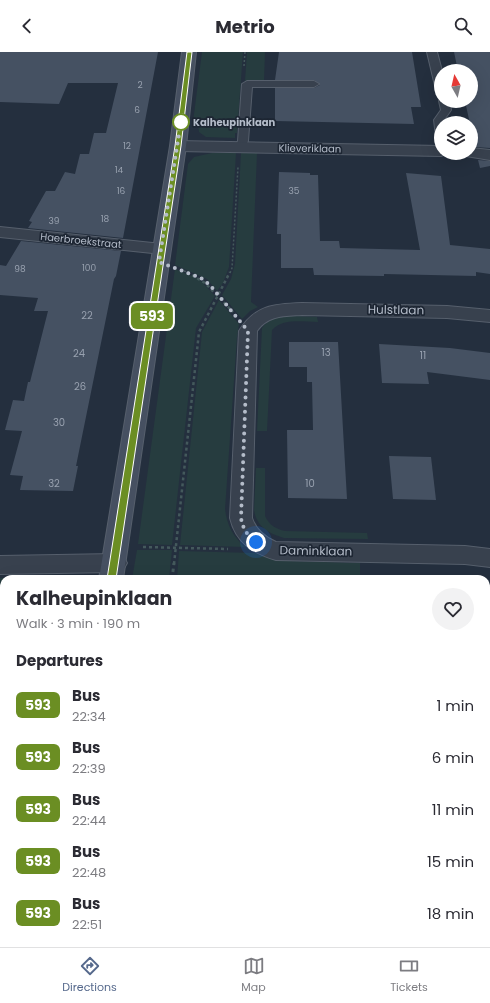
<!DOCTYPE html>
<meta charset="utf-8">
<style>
body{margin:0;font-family:Poppins,sans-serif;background:#f2f2f3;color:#2b2b33;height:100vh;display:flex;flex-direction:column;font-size:15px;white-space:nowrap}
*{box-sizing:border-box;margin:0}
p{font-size:13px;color:#7c7c81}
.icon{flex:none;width:22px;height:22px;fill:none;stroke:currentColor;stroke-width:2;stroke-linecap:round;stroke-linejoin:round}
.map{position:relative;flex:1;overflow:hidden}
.sheet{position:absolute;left:0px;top:523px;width:490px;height:372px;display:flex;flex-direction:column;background:#fff;border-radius:12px 12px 0 0;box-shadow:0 4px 16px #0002}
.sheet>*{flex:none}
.badge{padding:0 8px;border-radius:6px;font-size:14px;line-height:26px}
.needle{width:26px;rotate:352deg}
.buttons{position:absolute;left:434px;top:12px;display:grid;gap:8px}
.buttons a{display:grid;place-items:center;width:44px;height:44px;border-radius:50%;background:#fff;box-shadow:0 4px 16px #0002;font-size:20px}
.you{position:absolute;width:20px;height:20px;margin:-10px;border:3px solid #fff;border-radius:50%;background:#1a73e8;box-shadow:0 0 0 6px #1a73e833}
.map>.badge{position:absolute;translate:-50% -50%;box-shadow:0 0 0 2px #fff}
h2{padding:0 16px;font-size:15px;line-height:36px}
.round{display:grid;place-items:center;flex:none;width:42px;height:42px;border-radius:21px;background:#f2f2f3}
.head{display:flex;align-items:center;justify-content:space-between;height:68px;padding:0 16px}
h1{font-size:19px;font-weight:700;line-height:30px}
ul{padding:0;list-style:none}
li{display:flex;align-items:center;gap:12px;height:52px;padding:0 16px}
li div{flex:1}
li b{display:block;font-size:15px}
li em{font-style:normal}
li .badge{min-width:44px;font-weight:700;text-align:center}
header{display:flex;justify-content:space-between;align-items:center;height:52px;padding:0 16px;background:#fff;font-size:18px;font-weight:700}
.tabs{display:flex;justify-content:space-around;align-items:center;height:56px;border-top:1px solid #e1e1e2;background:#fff;font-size:11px;color:#7c7c81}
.tabs a{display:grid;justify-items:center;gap:2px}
.tabs .on{color:#56698c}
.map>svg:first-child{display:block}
</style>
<header><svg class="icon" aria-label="back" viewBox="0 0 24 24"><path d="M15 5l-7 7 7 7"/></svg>Metrio<svg class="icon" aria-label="search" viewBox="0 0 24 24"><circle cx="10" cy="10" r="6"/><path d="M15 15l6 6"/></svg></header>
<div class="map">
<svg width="490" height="895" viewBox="0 0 490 895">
<rect width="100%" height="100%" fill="#242f3e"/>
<g fill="#263c3f">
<polygon points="202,0 243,0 237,81 235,81 235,86 206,85 199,80 198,70 193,70"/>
<polygon points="247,0 265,0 264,29 245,29"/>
<polygon points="212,101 236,101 229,215 223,231 217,239 207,227 175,213 188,112 194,105"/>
<polygon points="241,101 257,101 251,250 258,255 250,259 242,267 222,243 231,227 235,212"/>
<polygon points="175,217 199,227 215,244 196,276 172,493 138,492"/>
<path d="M 219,248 L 239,272 L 237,285 L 225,457 C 227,474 233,484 245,495 L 180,493 L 202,280 Z"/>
<path d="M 291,264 L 317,265 L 318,270 C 303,270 283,266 272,278 L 267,379 L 257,379 L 262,276 C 269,266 280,264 291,264 Z"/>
<path d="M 256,416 L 265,416 L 265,464 C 269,473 276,477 285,479 L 367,481 L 368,487 L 284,486 C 268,481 257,475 254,458 Z"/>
<polygon points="137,498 172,498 169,527 132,527"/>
<polygon points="179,499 255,501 271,507 289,509 360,511 360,527 177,527"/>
<polygon points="60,524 59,527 4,527 4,543 0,543 0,526"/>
<polygon points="486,721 490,721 490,807 486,805"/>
<polygon points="486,815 490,818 490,882 486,879"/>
<polygon points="106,891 210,891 209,895 105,895"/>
</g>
<polygon fill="#394c67" points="486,879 490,882 490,895 209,895 211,891 486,891"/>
<g fill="#455162">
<polygon points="0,0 158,0 123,186 28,176 32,170 29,169 46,139 55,139 65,120 75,122 80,102 89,102 94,81 106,81 118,31 68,31 59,52 0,50"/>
<polygon points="279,0 412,0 421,55 411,55 414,72 275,69 275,36 314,36 320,33 314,28 275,28"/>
<polygon points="454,0 490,0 490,96 475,95 465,49 471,49 471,19 458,19"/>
<polygon points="478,108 490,109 490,114 480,116"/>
<polygon points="279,120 310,121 310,123 318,123 320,189 339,189 340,196 420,198 406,121 441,124 450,193 490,197 490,222 476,220 476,224 384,222 384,224 314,223 313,216 281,216 281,182 277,182"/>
<polygon points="21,189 121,199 116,224 114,227 76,414 78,414 73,439 20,438 23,424 10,423 22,379 5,378 13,348 24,349 28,330 30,330 48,259 34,259 38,246 0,243 0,213 6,214"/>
<polygon points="289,290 338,290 347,447 288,446 287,378 313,378 312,330 307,330 307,315 289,315"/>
<polygon points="379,292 450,296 490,301 490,328 427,320 429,332 382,331"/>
<polygon points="389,404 431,405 436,448 393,447"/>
</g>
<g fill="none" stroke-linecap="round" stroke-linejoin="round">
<g stroke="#565f6c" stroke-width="2">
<g id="lane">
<polygon points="427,0 437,0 442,19 441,41 436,38"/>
<polygon points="247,29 314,29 319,32 314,35 252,35 248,89 244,97 240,98 234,95 238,89 242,32"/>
<polygon points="440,47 441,49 449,49 451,58 444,68 445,71 441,71 441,88 436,85 434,68 441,58 439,49"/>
</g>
</g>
<g stroke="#565f6c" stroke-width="2">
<g id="street">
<polygon points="178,89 441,94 441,101 447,101 441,104 178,99 173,97 170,94 173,91"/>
<polygon points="471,96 490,98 490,108 466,104 463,101 471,101"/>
<polygon points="0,175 162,192 168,193 171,197 168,201 162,202 0,185"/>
<path d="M 302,251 L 447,254 L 490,258 L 490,270 L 447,266 L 302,263 C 285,264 268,263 257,279 L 252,466 C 256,478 265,485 276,490 L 465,494 L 490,497 L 490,515 L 465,512 L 276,508 C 253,501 236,491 230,466 L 239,279 C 255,253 274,252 302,251 Z"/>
<polygon points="115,502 123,504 127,511 123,518 115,520 0,522 0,504"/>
</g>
</g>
<g stroke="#565f6c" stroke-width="2">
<g id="secondary">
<polygon points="182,0 196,0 186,94 123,527 99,527 170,94"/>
<polygon points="18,891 48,891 47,895 17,895"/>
</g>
</g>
<g stroke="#44595c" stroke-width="1.5" stroke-dasharray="2 2" stroke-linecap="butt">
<polyline points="244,14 245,0"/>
<polyline points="184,219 190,221"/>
<polyline points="230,221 232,216 238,115"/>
</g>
<g stroke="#44595c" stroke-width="2.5" stroke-dasharray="3 3" stroke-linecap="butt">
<polyline points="187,220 205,231 233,260"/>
<polyline points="143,495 228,497"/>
<polyline points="174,512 199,280 230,220"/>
</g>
<g stroke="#44595c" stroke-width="3" stroke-dasharray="3.5 3.5" stroke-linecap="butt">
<polyline points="172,527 174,511"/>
<polyline points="0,549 4,549"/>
<polyline points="486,811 490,813"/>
<polyline points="2,886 4,877"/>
<polyline points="100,895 101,891"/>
</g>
<use href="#lane" fill="#38414e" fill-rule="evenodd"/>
<use href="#street" fill="#38414e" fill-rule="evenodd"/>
<use href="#secondary" fill="#465061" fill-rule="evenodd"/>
</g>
<polygon fill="#6b8e23" stroke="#fff" points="187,0 192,0 181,94 116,527 111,530 107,527 175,94"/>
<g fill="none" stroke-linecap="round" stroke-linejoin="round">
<path stroke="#b4bcc9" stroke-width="4" stroke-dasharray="0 7.2" d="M 181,70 L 182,63 L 159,210 L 201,226 L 210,233 L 248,279 L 241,466 C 243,477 247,483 256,490"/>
</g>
<circle fill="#fff" stroke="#6b8e23" stroke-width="2" cx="181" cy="70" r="8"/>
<g text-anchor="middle" stroke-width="3.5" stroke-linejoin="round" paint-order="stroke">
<g font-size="9" fill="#98a1af">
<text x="140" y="36">2</text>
<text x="137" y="61">6</text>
<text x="127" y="97">12</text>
<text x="119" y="121">14</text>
<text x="121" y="142">16</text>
<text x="294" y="142">35</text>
<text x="105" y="170">18</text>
<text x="54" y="172">39</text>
<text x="89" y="219">100</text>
<text x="20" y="220">98</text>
</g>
<g font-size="10" font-weight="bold" fill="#b4bcc9" stroke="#1d2633" text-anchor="start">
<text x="193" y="74">Kalheupinklaan</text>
</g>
<g font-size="10" fill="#b4bcc9" stroke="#1d2633">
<text transform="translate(310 96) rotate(1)" y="4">Klieveriklaan</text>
<text transform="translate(81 188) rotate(6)" y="4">Haerbroekstraat</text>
</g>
<g font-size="10" fill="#98a1af">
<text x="87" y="267">22</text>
<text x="326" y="304">13</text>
<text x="79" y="305">24</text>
<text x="423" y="307">11</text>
<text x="80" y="338">26</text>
<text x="59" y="374">30</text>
<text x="54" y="435">32</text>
<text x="310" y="435">10</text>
</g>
<g font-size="12" fill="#b4bcc9" stroke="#1d2633">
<text transform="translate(396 258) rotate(1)" y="4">Hulstlaan</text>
<text transform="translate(316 499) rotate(1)" y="4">Daminklaan</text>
</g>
</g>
</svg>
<div class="buttons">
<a><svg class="needle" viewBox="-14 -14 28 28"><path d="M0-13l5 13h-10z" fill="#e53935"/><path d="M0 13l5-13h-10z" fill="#7c7c81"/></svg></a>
<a><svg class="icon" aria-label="layers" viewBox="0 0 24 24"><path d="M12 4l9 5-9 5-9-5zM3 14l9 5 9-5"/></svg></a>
</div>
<div class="you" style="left:256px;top:490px"></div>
<b class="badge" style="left:152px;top:264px;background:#6b8e23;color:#fff">593</b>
<section class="sheet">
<div class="head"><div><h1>Kalheupinklaan</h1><p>Walk · 3 min · 190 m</p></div><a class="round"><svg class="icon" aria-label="heart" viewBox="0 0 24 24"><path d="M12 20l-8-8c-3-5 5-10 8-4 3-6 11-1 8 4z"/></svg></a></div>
<h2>Departures</h2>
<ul>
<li><span class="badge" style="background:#6b8e23;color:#fff">593</span><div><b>Bus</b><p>22:34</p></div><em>1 min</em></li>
<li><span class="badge" style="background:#6b8e23;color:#fff">593</span><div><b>Bus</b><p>22:39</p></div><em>6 min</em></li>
<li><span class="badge" style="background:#6b8e23;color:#fff">593</span><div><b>Bus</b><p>22:44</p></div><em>11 min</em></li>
<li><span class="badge" style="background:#6b8e23;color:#fff">593</span><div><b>Bus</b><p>22:48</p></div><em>15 min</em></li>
<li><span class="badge" style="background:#6b8e23;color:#fff">593</span><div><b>Bus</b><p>22:51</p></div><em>18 min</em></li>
</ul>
</section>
</div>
<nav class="tabs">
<a class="on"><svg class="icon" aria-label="directions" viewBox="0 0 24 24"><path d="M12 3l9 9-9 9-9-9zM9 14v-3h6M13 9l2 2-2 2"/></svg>Directions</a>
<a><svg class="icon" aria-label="map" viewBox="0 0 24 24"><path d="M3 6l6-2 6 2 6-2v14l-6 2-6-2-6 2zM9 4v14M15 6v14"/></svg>Map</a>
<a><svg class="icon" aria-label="tickets" viewBox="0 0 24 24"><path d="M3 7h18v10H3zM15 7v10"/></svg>Tickets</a>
</nav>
